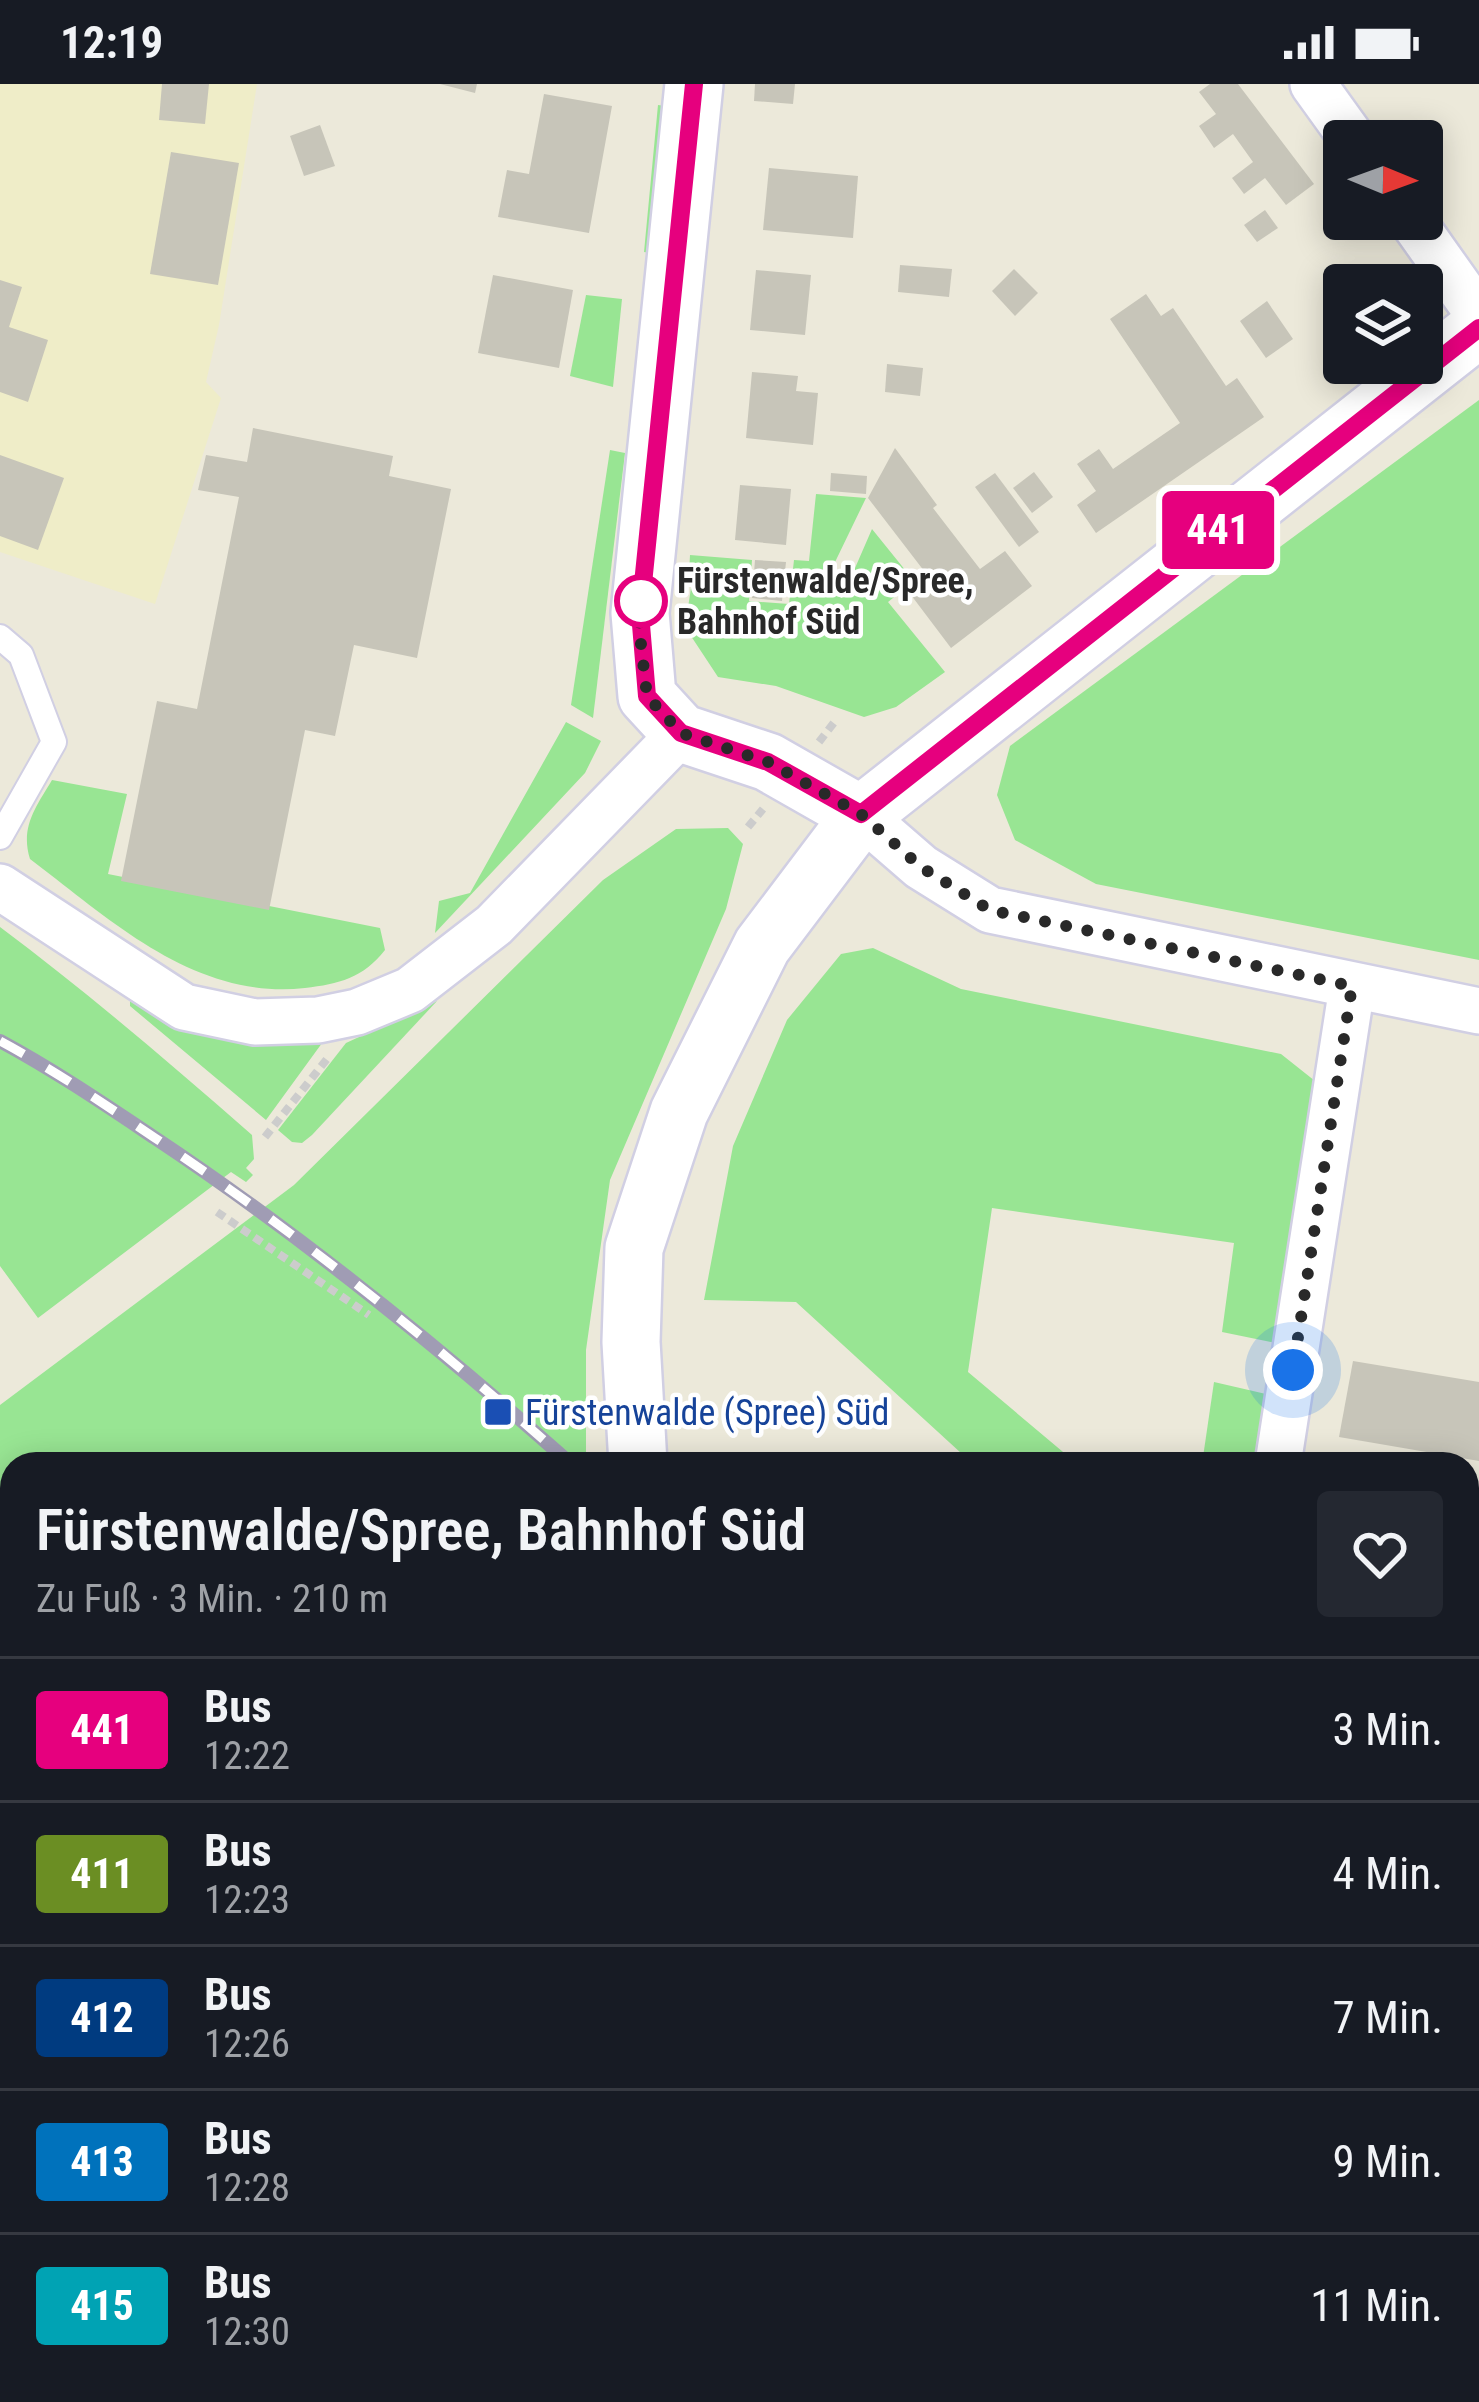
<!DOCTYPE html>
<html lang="de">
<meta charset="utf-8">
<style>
body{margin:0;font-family:"Roboto Condensed",sans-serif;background:#242831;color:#f1f3f6;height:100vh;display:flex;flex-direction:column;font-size:45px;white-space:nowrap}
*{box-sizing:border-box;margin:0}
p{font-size:39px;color:#9ea1a6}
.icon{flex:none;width:66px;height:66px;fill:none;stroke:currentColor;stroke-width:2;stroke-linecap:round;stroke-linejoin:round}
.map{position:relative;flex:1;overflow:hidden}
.drawer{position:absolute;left:0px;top:1368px;width:1479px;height:951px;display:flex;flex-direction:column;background:#171b24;border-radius:36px 36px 0 0;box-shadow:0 6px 30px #0003}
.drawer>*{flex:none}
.badge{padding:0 24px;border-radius:9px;font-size:42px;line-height:78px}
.needle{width:78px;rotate:91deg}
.fabs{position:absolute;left:1323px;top:36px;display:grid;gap:24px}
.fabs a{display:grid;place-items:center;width:120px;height:120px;border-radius:12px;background:#171b24;box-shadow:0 6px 30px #0003;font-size:60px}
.you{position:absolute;width:60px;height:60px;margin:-30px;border:9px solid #fff;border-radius:50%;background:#1a73e8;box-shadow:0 0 0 18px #1a73e833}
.map>.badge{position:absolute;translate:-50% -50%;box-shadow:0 0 0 6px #fff}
.round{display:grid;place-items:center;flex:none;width:126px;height:126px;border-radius:12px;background:#242831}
.summary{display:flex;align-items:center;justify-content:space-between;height:204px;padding:0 36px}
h1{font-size:57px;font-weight:600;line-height:90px}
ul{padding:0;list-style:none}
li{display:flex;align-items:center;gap:36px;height:144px;padding:0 36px;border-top:3px solid #363941}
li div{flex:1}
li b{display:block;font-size:45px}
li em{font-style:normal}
li .badge{min-width:132px;font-weight:700;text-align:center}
.status{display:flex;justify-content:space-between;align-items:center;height:84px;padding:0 60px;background:#171b24;direction:ltr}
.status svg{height:33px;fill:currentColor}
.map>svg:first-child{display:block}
</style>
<div class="status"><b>12:19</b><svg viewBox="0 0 49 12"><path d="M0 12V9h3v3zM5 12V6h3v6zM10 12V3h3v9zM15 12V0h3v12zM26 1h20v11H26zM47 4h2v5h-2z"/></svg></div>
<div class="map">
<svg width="1479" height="2318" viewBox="0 0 1479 2318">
<rect width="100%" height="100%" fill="#ece9da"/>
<polygon fill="#efedc8" points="0,0 257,0 219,241 206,298 221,314 155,520 0,468"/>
<g fill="#98e593">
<polygon points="658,21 665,22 650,169 644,168"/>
<polygon points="586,211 622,215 613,303 570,292"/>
<polygon points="1479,316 1479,876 1096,800 1015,756 997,711 1010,662"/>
<polygon points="610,366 625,369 593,634 571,621"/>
<polygon points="816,410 866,414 822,505 842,514 872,445 914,497 888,518 945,588 896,623 864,633 776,602 718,593 685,543 693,491 689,489 690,471 752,476 749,517 789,520 794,476 809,477"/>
<polygon points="566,638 601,657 585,689 435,849 439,817 470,809"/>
<path d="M 52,696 L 127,710 L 108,790 L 380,844 L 385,866 C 363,894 339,900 305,904 C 195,916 112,837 30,775 C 20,743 36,723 52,696 Z"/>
<polygon points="728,744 743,760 726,825 610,1096 586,1266 586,1380 12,1380 12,1478 0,1478 0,1321 294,1101 603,796 676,745"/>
<path d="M 0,843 C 88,909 170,979 252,1051 L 254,1075 L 246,1084 L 253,1091 L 246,1098 L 231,1088 L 38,1234 L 0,1182 Z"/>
<polygon points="873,864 961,905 1281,970 1315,997 1276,1259 1222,1248 1234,1159 992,1124 968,1288 1069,1373 1116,1380 973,1380 796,1218 704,1216 733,1062 787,936 841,870"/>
<polygon points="130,916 154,928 325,955 266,1036 130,922"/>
<polygon points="437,917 312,1051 302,1059 292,1058 278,1046 346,959"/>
<polygon points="1214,1298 1266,1310 1257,1380 1202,1380"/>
<polygon points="832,2307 1386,2307 1395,2318 837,2318"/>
</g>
<g fill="#c7c5b9">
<polygon points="162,0 209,0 205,40 159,36"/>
<polygon points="440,0 477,0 475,9"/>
<polygon points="755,0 795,0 793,20 754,17"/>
<polygon points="1210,0 1238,0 1314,100 1286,121 1265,94 1244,110 1232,94 1253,78 1233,50 1214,64 1199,42 1216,30 1199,8"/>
<polygon points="544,10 612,22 589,149 498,133 507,86 529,90"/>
<polygon points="320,41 335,82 304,92 290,52"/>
<polygon points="171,68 239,79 218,201 150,190"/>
<polygon points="769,84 858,92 853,154 763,146"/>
<polygon points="1265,126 1278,144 1257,158 1244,141"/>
<polygon points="900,181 952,185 949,213 898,208"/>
<polygon points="1014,185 1038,209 1015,232 992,207"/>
<polygon points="756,186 811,191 805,251 750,246"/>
<polygon points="493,191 573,206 559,284 478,269"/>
<polygon points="0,196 22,203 9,243 48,256 28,318 0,308"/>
<polygon points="1146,210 1161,232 1173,224 1226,302 1237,294 1264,333 1096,449 1077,421 1096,407 1077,380 1099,365 1113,385 1180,339 1110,235"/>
<polygon points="1267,217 1293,255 1266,274 1240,237"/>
<polygon points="887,280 923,284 920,312 885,308"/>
<polygon points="752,288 798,292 796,307 818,309 813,361 746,354"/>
<polygon points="253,344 393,372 389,392 451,405 417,574 354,561 335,652 305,646 269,826 121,797 157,617 197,625 239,413 198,406 206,371 247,378"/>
<polygon points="895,364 937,421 933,424 980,485 1005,467 1032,502 951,564 911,511 931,496 868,414"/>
<polygon points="0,371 64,394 38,466 0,452"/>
<polygon points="1034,388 1053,413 1032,429 1013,404"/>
<polygon points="831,389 867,392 866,410 830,407"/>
<polygon points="995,389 1039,448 1019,463 975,403"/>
<polygon points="740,401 791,405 786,461 735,456"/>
<polygon points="755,476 786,478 782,517 752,514"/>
<polygon points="1353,1277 1479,1298 1479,1377 1339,1353"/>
</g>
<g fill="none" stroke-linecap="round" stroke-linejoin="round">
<g stroke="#d1cfe3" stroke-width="28">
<polyline id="service" points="0,553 21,571 54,658 0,753"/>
</g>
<g stroke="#d1cfe3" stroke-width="50">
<g id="minor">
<polyline points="1313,0 1354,57"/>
<polyline points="1411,135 1479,231"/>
<polyline points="861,731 921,783 990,826 1479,927"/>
<polyline points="0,803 184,923 255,938 318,936 357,928 410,906 494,841 681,649"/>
<polyline points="1278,1380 1352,903"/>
<polyline points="0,1505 12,1505"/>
<polyline points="1467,1836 1479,1850"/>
</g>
</g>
<g stroke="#d1cfe3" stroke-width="62">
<g id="tertiary">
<polyline points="694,0 640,529 647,612 681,649 768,678 861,731"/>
<polyline points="638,1380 631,1258 634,1164 679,1028 762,862 861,731 1479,244"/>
<polyline points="775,2307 779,2318"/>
</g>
</g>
<g stroke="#ccc" stroke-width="8" stroke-dasharray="9 6" stroke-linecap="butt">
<polyline points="819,658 836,636"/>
<polyline points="748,743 763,725"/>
<polyline points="265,1053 327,975"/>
<polyline points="217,1128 369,1231"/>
<polyline points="1250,2307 1260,2318"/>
</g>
<use href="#service" stroke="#fff" stroke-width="24"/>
<use href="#minor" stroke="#fff" stroke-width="45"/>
<use href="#tertiary" stroke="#fff" stroke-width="57"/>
<g stroke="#a09cb4" stroke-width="14">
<g id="rail">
<path d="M 0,957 C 54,986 104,1020 155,1054 C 301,1151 439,1263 571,1380"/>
<polyline points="1429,2307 1439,2318"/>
</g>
</g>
<use href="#rail" stroke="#fff" stroke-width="9" stroke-dasharray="27" stroke-linecap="butt"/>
</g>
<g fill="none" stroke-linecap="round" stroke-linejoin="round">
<g stroke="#fff" stroke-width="27">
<polyline id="line" points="694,0 640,529 647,612 681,649 768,678 861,730 1479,244"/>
</g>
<use href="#line" stroke="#e6007e" stroke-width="18"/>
<polyline stroke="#292929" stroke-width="12" stroke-dasharray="0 21.6" points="641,517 639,543 647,612 681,649 768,678 827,711 861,730 921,783 990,826 1352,902 1293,1286"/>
</g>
<circle fill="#fff" stroke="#e6007e" stroke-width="6" cx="641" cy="517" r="24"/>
<rect fill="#1a4fb4" stroke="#fff" stroke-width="4.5" x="483" y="1313" width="30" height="30" rx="6"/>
<g text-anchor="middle" stroke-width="9" stroke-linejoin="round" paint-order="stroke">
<g font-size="36" font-weight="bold" fill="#292929" stroke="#fff" text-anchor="start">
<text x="677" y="509">Fürstenwalde/Spree,<tspan x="677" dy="41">Bahnhof Süd</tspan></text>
</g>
<g font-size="36" fill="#164399" stroke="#fff" text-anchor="start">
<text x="525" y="1341">Fürstenwalde (Spree) Süd</text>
</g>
</g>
</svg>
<div class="fabs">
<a><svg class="needle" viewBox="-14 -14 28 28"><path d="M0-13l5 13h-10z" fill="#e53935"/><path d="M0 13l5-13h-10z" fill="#9ea1a6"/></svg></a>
<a><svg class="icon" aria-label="layers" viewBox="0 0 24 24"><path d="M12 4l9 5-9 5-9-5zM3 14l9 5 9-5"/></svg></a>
</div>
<div class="you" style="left:1293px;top:1286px"></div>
<b class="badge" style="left:1218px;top:446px;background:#e6007e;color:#fff">441</b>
<section class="drawer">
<div class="summary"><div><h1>Fürstenwalde/Spree, Bahnhof Süd</h1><p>Zu Fuß · 3 Min. · 210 m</p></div><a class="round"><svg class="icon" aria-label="heart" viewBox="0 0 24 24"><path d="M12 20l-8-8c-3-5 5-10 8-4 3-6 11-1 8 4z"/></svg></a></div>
<ul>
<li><span class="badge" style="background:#e6007e;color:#fff">441</span><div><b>Bus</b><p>12:22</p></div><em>3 Min.</em></li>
<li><span class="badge" style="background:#6b8e23;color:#fff">411</span><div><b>Bus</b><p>12:23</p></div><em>4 Min.</em></li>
<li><span class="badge" style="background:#003b80;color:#fff">412</span><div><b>Bus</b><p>12:26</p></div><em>7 Min.</em></li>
<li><span class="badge" style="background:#0072bc;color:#fff">413</span><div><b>Bus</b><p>12:28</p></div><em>9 Min.</em></li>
<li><span class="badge" style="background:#00a3b4;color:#fff">415</span><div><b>Bus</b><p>12:30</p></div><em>11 Min.</em></li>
</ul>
</section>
</div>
